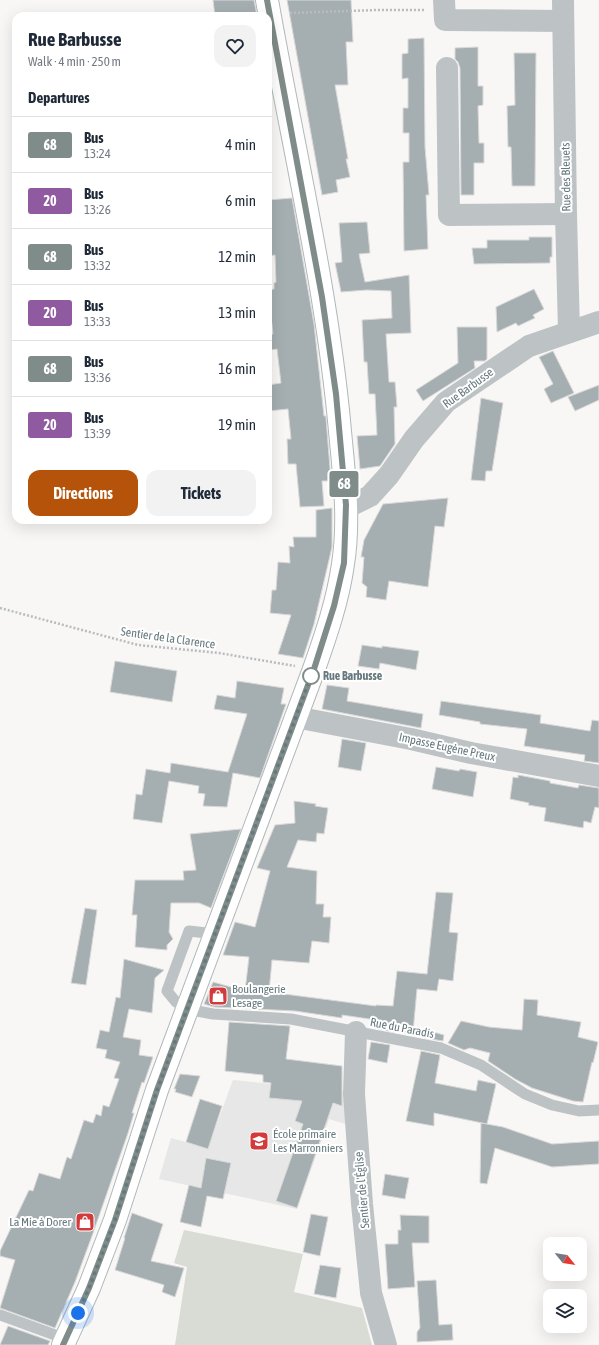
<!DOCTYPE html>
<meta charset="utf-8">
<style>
body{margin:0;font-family:"Asap Condensed",sans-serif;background:#f2f2f3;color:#1f2937;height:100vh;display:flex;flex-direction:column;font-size:15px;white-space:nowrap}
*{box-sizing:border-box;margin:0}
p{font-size:13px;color:#747a83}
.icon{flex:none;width:22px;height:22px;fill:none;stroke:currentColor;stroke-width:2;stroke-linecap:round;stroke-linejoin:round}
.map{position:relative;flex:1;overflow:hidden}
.details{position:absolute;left:12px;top:12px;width:260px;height:512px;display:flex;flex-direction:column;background:#fff;border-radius:12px;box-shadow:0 4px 16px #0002}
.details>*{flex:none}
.badge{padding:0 8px;border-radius:3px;font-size:14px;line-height:26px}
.needle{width:26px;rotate:120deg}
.buttons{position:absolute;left:543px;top:1237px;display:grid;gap:8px}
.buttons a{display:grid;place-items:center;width:44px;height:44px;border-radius:8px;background:#fff;box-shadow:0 4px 16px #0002;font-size:20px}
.you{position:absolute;width:20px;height:20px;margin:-10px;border:3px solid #fff;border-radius:50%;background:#1a73e8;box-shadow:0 0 0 6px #1a73e833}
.map>.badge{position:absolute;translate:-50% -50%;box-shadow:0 0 0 2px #fff}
h2{padding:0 16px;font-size:15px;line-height:36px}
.round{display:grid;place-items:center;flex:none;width:42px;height:42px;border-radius:12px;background:#f2f2f3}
.overview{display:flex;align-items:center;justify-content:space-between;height:68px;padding:0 16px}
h1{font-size:19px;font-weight:700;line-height:30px}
.cta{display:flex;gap:8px;margin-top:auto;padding:8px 16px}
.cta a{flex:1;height:46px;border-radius:12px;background:#b45309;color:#fff;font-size:16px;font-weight:700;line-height:46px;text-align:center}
.cta a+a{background:#f2f2f3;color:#1f2937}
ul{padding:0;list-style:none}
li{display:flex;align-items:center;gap:12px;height:56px;padding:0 16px;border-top:1px solid #e0e1e3}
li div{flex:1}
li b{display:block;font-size:15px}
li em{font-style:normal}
li .badge{min-width:44px;font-weight:700;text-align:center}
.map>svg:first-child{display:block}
</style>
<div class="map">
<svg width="599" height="1345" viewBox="0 0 599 1345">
<rect width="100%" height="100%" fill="#f8f7f6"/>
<polygon fill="#e6e7e6" points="233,1080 350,1092 345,1124 329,1119 297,1209 159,1179 171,1138 196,1145 200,1134 212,1137"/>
<polygon fill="#d9dcd5" points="184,1230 303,1254 294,1292 362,1308 372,1345 175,1345 187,1267 174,1263"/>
<g fill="#a5afb2" stroke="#dad9d8">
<polygon points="213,0 254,0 257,16 215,16"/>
<polygon points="287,0 351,0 353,42 346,42 348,85 335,85 348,159 346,159 350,177 336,180 338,192 322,195"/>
<polygon points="424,38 425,147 429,195 426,195 428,249 404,251 403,162 409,162 409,133 403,133 403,108 408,108 408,78 402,79 402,54 408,53 408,39"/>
<polygon points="478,47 478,86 483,86 483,105 478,106 479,143 484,143 484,163 474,163 474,195 461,195 460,68 458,62 455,59 455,48"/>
<polygon points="514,53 536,53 535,186 512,186 511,147 508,147 507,106 515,105"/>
<polygon points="292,198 314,324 324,416 326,416 326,418 331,481 322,481 324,506 300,507 296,464 288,464 287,439 291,439 288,409 268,411 268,385 281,383 277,349 271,350 270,334 273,334 268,290 274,289 274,283 276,282 275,255 268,256 268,200"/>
<polygon points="367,222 370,253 359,254 365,282 409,275 411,333 386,334 389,382 395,382 397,407 394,407 395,444 380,466 360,469 357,436 377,435 375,394 369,394 367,362 364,362 362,320 392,318 391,291 367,290 341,292 335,263 342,262 339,223"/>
<polygon points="529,237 552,237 552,257 550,257 550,263 474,264 472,248 487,248 487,240 529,240"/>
<polygon points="534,289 544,309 533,315 535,318 518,326 516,323 497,332 496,307"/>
<polygon points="457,327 487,327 487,359 485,361 474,361 475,368 423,401 416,390 458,363"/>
<polygon points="553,351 574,393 551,403 544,389 553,384 539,357"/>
<polygon points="599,385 599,400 575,411 568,397"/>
<polygon points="481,398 503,403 492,471 486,471 485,481 471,480"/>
<polygon points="448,498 444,527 435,526 428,587 389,581 386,600 366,597 367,587 362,583 364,557 361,557 364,540 383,504"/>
<polygon points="332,508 332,547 314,624 303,658 278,654 291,615 270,613 272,590 276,590 278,562 290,563 289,546 294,547 293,537 316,537 316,510"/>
<polygon points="362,645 382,648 382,646 419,651 416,670 380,663 379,669 358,666"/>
<polygon points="115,661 177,671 172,702 110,692"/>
<polygon points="237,681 284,688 281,704 286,704 260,778 233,773 227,807 203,806 205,794 198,793 199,786 169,781 162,823 133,819 136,794 142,795 146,769 170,773 171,763 228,772 247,714 214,709 217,695 235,698"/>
<polygon points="327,685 349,688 347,701 423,714 421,728 322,709"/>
<polygon points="441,701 541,715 540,723 590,731 592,720 599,721 599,763 584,761 585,755 524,746 527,729 480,724 480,722 439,715"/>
<polygon points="342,739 366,743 361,771 338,767"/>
<polygon points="436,767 459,771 460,769 477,772 473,797 432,789"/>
<polygon points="518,775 550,781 550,783 578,788 579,785 599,788 599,808 595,807 591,823 584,821 583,828 544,821 546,808 528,805 529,803 510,799 513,777 518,778"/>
<polygon points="294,801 316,804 315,806 328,808 324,834 317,833 316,842 298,840 287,867 317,871 316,904 324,904 323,917 331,917 329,943 312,941 309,963 272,960 269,992 376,1006 376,1005 393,1006 397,971 427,974 436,892 453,893 449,932 458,933 453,981 439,979 437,991 417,989 413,1032 393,1032 374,1028 376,1020 342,1015 342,1018 295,1011 214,1007 204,1004 213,982 245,991 249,957 223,955 235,922 255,927 270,871 257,868 275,825 295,823"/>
<polygon points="241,829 211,908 199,903 171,903 169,932 173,939 167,945 167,950 135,947 137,915 132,915 135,880 184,880 183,871 196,870 190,834"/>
<polygon points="85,908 97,910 86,985 71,983"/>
<polygon points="124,959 164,970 155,978 152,1013 129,1009 123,1037 141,1040 139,1055 153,1057 144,1083 142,1082 132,1113 134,1113 128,1133 92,1236 75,1282 55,1328 0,1308 15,1260 0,1256 0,1251 29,1190 33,1191 39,1173 60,1179 67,1157 71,1159 84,1120 93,1123 96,1114 101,1116 103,1105 109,1107 119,1079 114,1078 120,1062 105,1058 107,1050 96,1048 100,1030 109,1032 116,997 120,998"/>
<polygon points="524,999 538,1000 537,1015 581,1022 578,1037 598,1042 593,1063 592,1062 583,1102 573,1101 532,1088 515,1079 488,1061 490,1053 470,1048 464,1050 448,1043 461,1021 489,1027 522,1030"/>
<polygon points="229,1022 290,1026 286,1059 342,1066 342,1106 333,1103 297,1208 276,1201 303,1124 295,1121 302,1101 269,1098 271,1083 263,1082 263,1075 225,1071"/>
<polygon points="426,1030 444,1035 443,1041 424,1038"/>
<polygon points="371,1042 390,1045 387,1063 368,1059"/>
<polygon points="421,1051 440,1055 435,1083 476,1091 478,1080 496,1084 487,1124 434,1113 434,1126 406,1121"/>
<polygon points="180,1074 200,1076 192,1097 175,1092 176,1089 174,1089"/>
<polygon points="200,1099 222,1106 208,1149 186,1142"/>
<polygon points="481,1123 503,1127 552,1144 599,1141 599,1164 552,1167 495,1148 487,1184 480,1183"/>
<polygon points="206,1158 231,1163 223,1199 207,1196 201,1227 180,1222 189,1185 201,1188"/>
<polygon points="385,1174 409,1178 405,1199 382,1195"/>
<polygon points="132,1213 163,1224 151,1261 184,1268 175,1297 162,1292 164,1285 115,1270 125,1238 124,1238"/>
<polygon points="311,1214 328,1217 320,1256 303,1252"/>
<polygon points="400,1215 429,1216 429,1243 412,1243 415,1287 388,1289 385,1244 398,1244 398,1230 401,1230"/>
<polygon points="320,1265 341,1268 336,1298 314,1294"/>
<polygon points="436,1280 439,1325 452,1324 453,1340 417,1342 417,1332 420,1328 417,1281"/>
<polygon points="8,1326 50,1341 48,1345 0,1345"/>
</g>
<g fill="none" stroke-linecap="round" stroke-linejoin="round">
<g stroke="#b0b8ba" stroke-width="24">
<path id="secondary" d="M 63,1345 L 89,1288 L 115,1220 L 157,1090 L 314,669 C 326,635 338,600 343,564 C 350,520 344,475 340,431 C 327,286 292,143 267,0"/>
</g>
<g stroke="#b8bcbe" stroke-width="2.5" stroke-dasharray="2 2" stroke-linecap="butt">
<polyline points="290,13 377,10 425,10"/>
<polyline points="0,608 138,645 219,653 295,666"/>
</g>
<g stroke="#bdc3c5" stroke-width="11">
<polyline points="216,934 189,931 167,991 176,1002 188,1008 197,1011 213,1014 291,1019 441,1048 481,1065 525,1094 552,1105 579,1111 599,1110"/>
<polyline points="0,1315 66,1339"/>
</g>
<g stroke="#bdc3c5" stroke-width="22">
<polyline points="444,0 445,20 563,21"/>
<polyline points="563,0 566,214 569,332"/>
<polyline points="447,68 449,215 566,214"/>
<polyline points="295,717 411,739 471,753 599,776"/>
<polyline points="356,1032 354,1094 362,1204 371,1293 386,1345"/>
</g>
<polyline stroke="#bdc3c5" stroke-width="22" points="346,505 354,504 370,496 389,475 414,439 446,402 529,346 599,322"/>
<use href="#secondary" stroke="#fff" stroke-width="22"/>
</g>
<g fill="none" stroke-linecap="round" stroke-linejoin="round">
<g stroke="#fff" stroke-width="9">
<polyline id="line" points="63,1345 89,1288 115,1220 157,1090 314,669 334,606 344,563 346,505 336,394 322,297 267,0"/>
</g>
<use href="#line" stroke="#808c89" stroke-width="6"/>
<polyline stroke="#66797e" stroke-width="4" stroke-dasharray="0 7.2" points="78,1313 89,1288 115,1220 157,1090 313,671 311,676"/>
</g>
<defs>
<g id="shop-square" transform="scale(1)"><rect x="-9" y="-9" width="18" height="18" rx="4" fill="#d33a3b" stroke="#fff"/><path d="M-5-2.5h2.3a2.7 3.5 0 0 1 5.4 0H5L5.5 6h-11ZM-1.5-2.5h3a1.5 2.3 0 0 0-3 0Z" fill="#fff"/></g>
<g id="school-square" transform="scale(1)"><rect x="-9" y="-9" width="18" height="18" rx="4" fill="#d33a3b" stroke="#fff"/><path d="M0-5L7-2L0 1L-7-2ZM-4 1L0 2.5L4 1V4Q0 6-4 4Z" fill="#fff"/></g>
</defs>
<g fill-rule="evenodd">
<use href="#shop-square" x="218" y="996"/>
<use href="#school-square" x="259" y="1141"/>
<use href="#shop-square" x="85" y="1222"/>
</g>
<circle fill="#fff" stroke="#808c89" stroke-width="2" cx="311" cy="676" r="8"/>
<g text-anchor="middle" stroke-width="4" stroke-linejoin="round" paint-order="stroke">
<g font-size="12" fill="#66797e" stroke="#fff">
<text transform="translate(566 177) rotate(-91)" y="4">Rue des Bleuets</text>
<text transform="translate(468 388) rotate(-36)" y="4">Rue Barbusse</text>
<text transform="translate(168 638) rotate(8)" y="4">Sentier de la Clarence</text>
<text transform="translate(447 747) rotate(12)" y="4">Impasse Eugène Preux</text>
<text transform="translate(402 1028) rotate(11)" y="4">Rue du Paradis</text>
<text transform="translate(362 1190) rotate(-95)" y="4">Sentier de l'Église</text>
</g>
<g font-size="12" font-weight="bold" fill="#66797e" stroke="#fff" text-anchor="start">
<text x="323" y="680">Rue Barbusse</text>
</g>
<g font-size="12" fill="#66797e" stroke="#fff" text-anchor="start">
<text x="232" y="993">Boulangerie<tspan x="232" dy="14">Lesage</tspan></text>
<text x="273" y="1138">École primaire<tspan x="273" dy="14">Les Marronniers</tspan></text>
<text x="71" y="1226" text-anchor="end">La Mie à Dorer</text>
</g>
</g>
</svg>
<div class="buttons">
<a><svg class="needle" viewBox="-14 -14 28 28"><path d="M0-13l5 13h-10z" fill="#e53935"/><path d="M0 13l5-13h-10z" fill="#747a83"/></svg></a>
<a><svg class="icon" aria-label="layers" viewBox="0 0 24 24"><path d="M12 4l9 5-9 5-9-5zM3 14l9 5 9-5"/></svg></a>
</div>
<div class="you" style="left:78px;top:1313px"></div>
<b class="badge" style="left:344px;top:484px;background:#808c89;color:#fff">68</b>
<section class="details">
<div class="overview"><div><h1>Rue Barbusse</h1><p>Walk · 4 min · 250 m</p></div><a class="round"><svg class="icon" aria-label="heart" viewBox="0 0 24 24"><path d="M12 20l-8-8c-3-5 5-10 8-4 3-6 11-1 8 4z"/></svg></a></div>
<h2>Departures</h2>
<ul>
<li><span class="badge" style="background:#808c89;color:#fff">68</span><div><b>Bus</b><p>13:24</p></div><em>4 min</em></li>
<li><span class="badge" style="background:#8f5aa0;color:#fff">20</span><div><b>Bus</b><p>13:26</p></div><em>6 min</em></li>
<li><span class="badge" style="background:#808c89;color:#fff">68</span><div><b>Bus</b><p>13:32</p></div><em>12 min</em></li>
<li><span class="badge" style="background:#8f5aa0;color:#fff">20</span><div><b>Bus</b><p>13:33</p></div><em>13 min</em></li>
<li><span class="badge" style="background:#808c89;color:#fff">68</span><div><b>Bus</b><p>13:36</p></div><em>16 min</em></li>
<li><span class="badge" style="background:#8f5aa0;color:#fff">20</span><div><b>Bus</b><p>13:39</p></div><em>19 min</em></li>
</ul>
<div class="cta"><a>Directions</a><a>Tickets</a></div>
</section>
</div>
